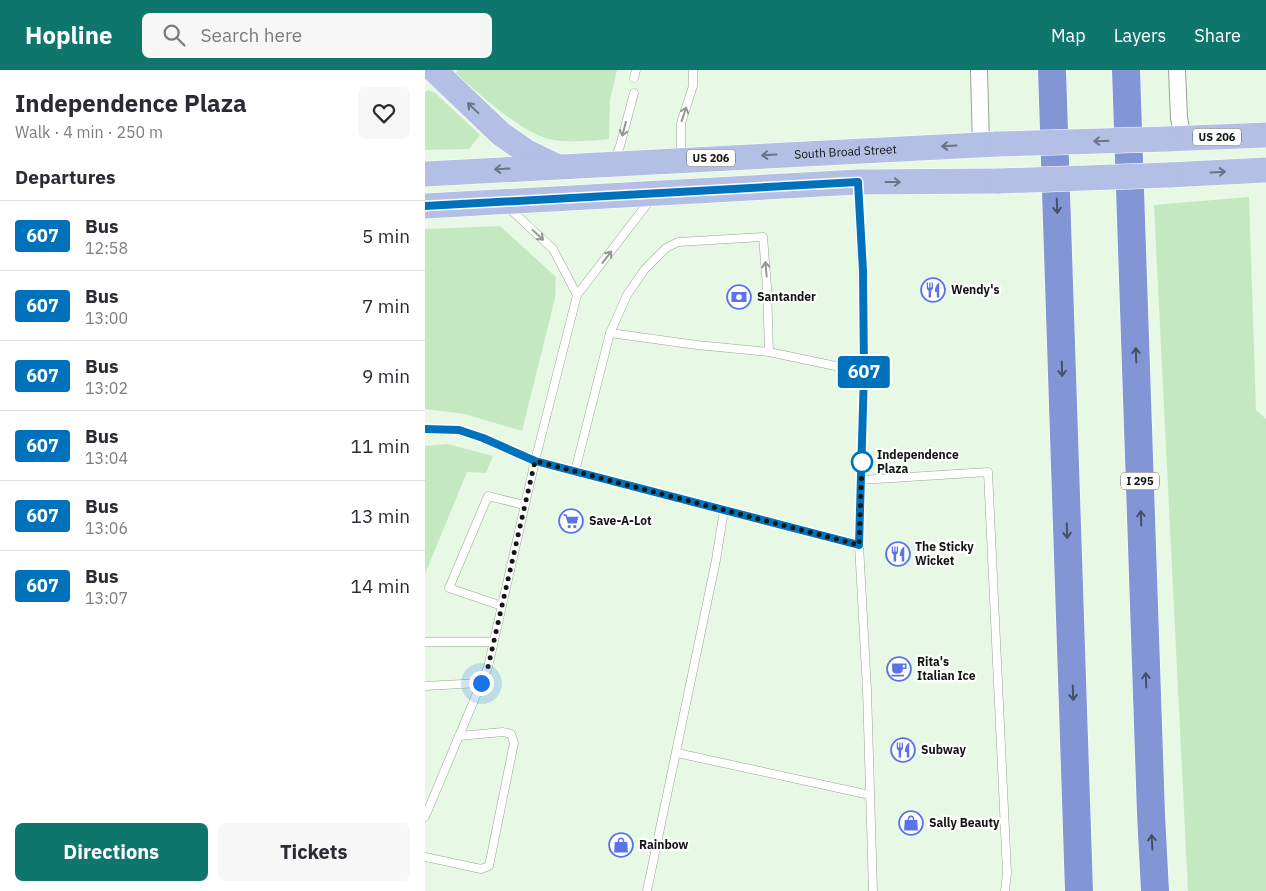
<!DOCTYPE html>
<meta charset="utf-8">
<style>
body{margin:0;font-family:"IBM Plex Sans",sans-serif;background:#f7f7f7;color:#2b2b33;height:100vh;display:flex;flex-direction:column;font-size:19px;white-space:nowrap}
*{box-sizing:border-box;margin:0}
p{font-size:16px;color:#7c7c81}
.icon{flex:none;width:28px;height:28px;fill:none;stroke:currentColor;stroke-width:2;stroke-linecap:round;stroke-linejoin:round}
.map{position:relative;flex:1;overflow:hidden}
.drawer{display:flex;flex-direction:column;background:#fff;width:425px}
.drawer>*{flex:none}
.badge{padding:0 10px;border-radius:4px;font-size:18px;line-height:32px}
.you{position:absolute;width:25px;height:25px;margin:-12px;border:4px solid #fff;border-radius:50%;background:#1a73e8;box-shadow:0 0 0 8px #1a73e833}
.map>.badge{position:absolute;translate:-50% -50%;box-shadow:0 0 0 2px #fff}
h2{padding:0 15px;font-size:19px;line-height:45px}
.round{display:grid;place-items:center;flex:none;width:52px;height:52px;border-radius:8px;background:#f7f7f7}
.overview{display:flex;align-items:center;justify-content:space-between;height:85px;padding:0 15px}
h1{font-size:24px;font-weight:700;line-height:38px}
.button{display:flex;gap:10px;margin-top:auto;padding:10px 15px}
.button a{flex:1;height:58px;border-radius:8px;background:#0f766e;color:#fff;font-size:20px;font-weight:700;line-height:58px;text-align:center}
.button a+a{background:#f7f7f7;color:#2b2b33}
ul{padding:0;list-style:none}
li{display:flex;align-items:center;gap:15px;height:70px;padding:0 15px;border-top:1px solid #e1e1e2}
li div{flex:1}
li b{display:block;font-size:19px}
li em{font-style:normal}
li .badge{min-width:55px;font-weight:700;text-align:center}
header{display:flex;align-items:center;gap:30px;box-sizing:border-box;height:70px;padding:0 25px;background:#0f766e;color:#fff}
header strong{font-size:24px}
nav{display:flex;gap:28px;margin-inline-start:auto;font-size:18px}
.search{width:350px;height:45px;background:#f7f7f7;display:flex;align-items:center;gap:12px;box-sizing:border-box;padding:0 18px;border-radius:8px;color:#7c7c81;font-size:19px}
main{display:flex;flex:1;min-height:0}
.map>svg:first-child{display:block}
</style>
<header>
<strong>Hopline</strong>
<div class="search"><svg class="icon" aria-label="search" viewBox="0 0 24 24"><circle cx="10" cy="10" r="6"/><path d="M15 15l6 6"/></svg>Search here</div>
<nav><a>Map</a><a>Layers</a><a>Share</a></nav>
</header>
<main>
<section class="drawer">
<div class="overview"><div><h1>Independence Plaza</h1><p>Walk · 4 min · 250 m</p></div><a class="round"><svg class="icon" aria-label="heart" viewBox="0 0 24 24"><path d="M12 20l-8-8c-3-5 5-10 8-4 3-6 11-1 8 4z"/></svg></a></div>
<h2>Departures</h2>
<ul>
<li><span class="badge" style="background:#0072bc;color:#fff">607</span><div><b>Bus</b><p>12:58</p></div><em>5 min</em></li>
<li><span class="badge" style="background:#0072bc;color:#fff">607</span><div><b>Bus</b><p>13:00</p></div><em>7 min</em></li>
<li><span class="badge" style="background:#0072bc;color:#fff">607</span><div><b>Bus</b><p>13:02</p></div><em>9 min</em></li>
<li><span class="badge" style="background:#0072bc;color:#fff">607</span><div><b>Bus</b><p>13:04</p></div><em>11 min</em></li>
<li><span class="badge" style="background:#0072bc;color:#fff">607</span><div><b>Bus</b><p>13:06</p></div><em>13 min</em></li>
<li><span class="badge" style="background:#0072bc;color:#fff">607</span><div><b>Bus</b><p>13:07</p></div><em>14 min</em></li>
</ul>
<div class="button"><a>Directions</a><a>Tickets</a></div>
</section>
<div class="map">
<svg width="841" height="821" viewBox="0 0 841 821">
<rect width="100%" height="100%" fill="#e7f8e5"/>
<g fill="#c4e9c0">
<path d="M 32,0 L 192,0 L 185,30 L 184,69 C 164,71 133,74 115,66 C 86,54 55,24 31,4 Z"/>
<polygon points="3,20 10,23 55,65 44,79 0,80 0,22"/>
<polygon points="824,127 831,340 841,349 841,821 763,821 729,135"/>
<polygon points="75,156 131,207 130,228 97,361 40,344 0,339 0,159"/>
<polygon points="22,374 68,386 61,403 42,402 0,504 0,376"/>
</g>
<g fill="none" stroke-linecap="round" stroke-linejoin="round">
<g stroke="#96a694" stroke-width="9">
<g id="service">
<polyline points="209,8 211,0"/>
<polyline points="256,88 256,53 268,16 268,0"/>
<polyline points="189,91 195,76 209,23"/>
<polyline points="433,116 437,201 439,302 434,475 442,620 448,821"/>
<polyline points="83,137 128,179 152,225"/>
<polyline points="185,263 272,275 344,282 439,302"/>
<polyline points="0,359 34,360 58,368 110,391 434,475"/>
<polyline points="150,401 185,263 202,225 220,199 241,178 253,172 338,167 342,217 344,282"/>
<polyline points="436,410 563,402 582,803 580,821"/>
<polyline points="77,536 24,518 63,426 99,435"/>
<polyline points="0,572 68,572"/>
<polyline points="0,616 56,613"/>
<polyline points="252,683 445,725"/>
<polyline points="0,747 63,597 110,391 152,225 226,129"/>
<polyline points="0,787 56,799 64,796 89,673 86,664 78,662 34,666"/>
<polyline points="222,821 291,490 299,440"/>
</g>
</g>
<g stroke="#96a694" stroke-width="18">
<g id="minor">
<polyline points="554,0 556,75"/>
<polyline points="752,0 754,48 758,68"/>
</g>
</g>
<g stroke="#fff" stroke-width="26">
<g id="primary">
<polyline points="9,0 76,64 102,82 131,96"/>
<polyline points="742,69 841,65"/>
<path id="s1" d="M 0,104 L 573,74"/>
<polyline points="744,105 841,100"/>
<polyline points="0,136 433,112 574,111"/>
</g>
</g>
<g stroke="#fff" stroke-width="29">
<g id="motorway">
<polyline points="627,0 654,821"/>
<polyline points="701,0 726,744 730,821"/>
</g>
</g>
<use href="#service" stroke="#fff" stroke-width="8"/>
<use href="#minor" stroke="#fff" stroke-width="16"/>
<use href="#primary" stroke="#b4bfe5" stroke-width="25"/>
<use href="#motorway" stroke="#8295d4" stroke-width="28"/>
<g stroke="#fff" stroke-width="26" stroke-linecap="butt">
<g id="primary-bridge">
<polyline points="573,74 742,69"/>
<polyline points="574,111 744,105"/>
</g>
</g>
<use href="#primary-bridge" stroke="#b4bfe5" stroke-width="25"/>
</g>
<defs><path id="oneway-shaft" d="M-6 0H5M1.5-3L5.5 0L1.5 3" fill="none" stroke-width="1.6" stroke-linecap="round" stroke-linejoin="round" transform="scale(1.25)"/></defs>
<g stroke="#6b7386">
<use href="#oneway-shaft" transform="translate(48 38) rotate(-137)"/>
<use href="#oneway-shaft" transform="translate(676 71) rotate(178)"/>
<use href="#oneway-shaft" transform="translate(524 76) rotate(177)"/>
<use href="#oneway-shaft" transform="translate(344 85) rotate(177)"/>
<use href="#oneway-shaft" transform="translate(77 99) rotate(177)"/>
<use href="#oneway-shaft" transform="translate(793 102) rotate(-3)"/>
<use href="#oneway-shaft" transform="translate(468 112)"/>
</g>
<g stroke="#949794">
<use href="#oneway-shaft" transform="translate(259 44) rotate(-72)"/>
<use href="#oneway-shaft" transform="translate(199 59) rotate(105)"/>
<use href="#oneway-shaft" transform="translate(113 165) rotate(43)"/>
<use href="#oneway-shaft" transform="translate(182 187) rotate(-52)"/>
<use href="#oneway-shaft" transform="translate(341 199) rotate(-95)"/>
</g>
<g stroke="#445069">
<use href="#oneway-shaft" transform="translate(632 136) rotate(88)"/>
<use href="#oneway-shaft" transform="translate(711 285) rotate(-92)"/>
<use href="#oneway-shaft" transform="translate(637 299) rotate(88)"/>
<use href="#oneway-shaft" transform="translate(716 448) rotate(-92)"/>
<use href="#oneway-shaft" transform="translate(642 461) rotate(88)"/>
<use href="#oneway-shaft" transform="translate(721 610) rotate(-92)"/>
<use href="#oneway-shaft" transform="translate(648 623) rotate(88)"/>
<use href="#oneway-shaft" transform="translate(727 772) rotate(-93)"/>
</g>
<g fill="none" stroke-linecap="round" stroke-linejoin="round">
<g stroke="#fff" stroke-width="11">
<polyline id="line" points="0,136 433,112 438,201 439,302 434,475 110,391 58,368 34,360 0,359"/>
</g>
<use href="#line" stroke="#0072bc" stroke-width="8"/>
<polyline stroke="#111711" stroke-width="5" stroke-dasharray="0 9" points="56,613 63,597 110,391 434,475 437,392"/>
</g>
<defs>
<g id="restaurant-ring" transform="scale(1.25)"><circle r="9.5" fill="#fff" stroke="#5a73e9" stroke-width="1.5"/><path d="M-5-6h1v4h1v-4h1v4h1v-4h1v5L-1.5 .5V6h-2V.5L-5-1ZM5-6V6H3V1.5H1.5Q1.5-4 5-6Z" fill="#5a73e9"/></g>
<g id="bank-ring" transform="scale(1.25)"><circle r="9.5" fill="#fff" stroke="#5a73e9" stroke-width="1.5"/><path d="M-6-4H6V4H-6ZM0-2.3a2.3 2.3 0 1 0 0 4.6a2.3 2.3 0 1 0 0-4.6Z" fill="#5a73e9"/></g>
<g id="supermarket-ring" transform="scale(1.25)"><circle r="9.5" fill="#fff" stroke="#5a73e9" stroke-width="1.5"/><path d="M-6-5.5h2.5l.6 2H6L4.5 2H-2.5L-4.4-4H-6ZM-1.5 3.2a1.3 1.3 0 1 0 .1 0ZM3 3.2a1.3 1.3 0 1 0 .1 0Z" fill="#5a73e9"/></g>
<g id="cafe-ring" transform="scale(1.25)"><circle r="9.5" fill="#fff" stroke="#5a73e9" stroke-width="1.5"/><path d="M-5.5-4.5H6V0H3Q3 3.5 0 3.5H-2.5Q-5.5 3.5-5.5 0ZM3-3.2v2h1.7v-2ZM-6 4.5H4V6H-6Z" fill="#5a73e9"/></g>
<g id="shop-ring" transform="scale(1.25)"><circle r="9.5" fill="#fff" stroke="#5a73e9" stroke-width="1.5"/><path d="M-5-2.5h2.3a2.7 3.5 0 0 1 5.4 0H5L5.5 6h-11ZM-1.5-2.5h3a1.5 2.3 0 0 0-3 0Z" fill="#5a73e9"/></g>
</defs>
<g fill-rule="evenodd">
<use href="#restaurant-ring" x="508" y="220"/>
<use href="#bank-ring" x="314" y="227"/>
<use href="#supermarket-ring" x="146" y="451"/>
<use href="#restaurant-ring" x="473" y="484"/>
<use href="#cafe-ring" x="474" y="599"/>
<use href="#restaurant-ring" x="478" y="680"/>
<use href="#shop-ring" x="486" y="753"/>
<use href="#shop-ring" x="196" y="775"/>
</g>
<circle fill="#fff" stroke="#0072bc" stroke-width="2.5" cx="437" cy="392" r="10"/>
<g text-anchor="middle" stroke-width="4.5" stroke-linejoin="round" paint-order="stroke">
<g fill="#fff" stroke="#585d58" stroke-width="1">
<rect x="768" y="58.5" width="48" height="17" rx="4"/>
<rect x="262" y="79.5" width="48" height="17" rx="4"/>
<rect x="696" y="402.5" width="38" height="17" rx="4"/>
</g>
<g font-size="11" font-weight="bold" fill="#111711">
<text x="792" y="71">US 206</text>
<text x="286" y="92">US 206</text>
<text x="715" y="415">I 295</text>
</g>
<g font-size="12" fill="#111711" stroke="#fff">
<text dy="4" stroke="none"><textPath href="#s1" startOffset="421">South Broad Street</textPath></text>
</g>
<g font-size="12" font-weight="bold" fill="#111711" stroke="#fff" text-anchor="start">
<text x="526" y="224">Wendy's</text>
<text x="332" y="231">Santander</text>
<text x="164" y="455">Save-A-Lot</text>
<text x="490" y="481">The Sticky<tspan x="490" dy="14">Wicket</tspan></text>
<text x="492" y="596">Rita's<tspan x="492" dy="14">Italian Ice</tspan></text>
<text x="496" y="684">Subway</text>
<text x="504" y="757">Sally Beauty</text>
<text x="214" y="779">Rainbow</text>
</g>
<g font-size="12" font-weight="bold" fill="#111711" stroke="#fff" text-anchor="start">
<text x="452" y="389">Independence<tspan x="452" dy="14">Plaza</tspan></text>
</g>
</g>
</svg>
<div class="you" style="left:56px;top:613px"></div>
<b class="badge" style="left:439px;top:302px;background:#0072bc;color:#fff">607</b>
</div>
</main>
